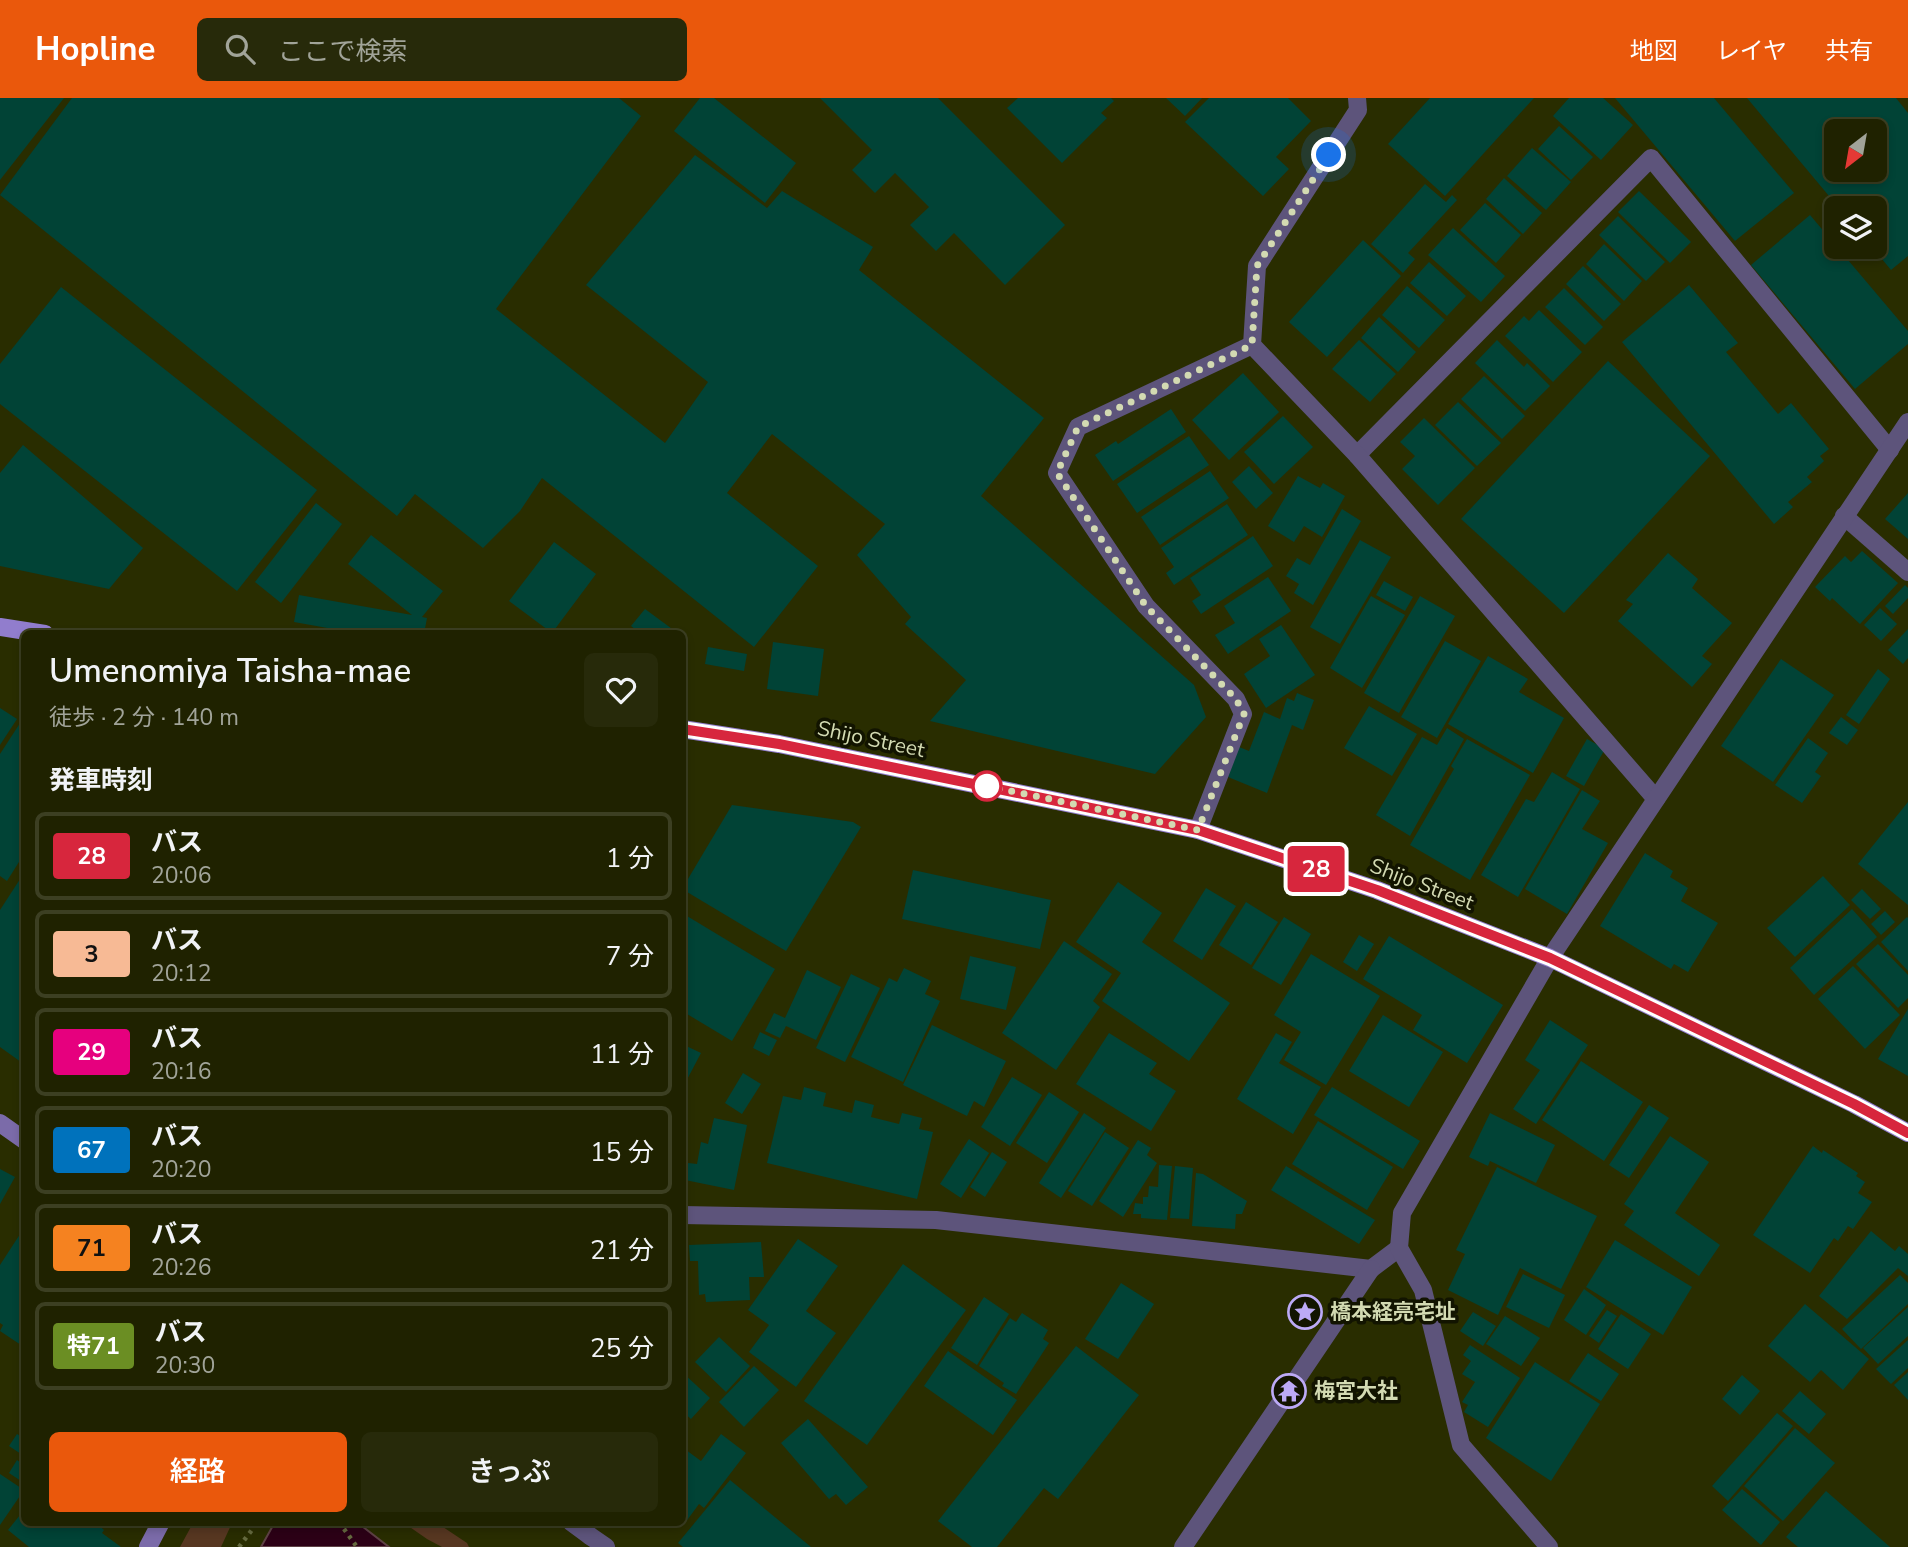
<!DOCTYPE html>
<html lang="ja">
<meta charset="utf-8">
<style>
body{margin:0;font-family:"Nunito Sans","Noto Sans JP",sans-serif;background:#272a0a;color:#f1f3f6;height:100vh;display:flex;flex-direction:column;font-size:26px;white-space:nowrap}
*{box-sizing:border-box;margin:0}
p{font-size:23px;color:#a1a499}
.icon{flex:none;width:38px;height:38px;fill:none;stroke:currentColor;stroke-width:2;stroke-linecap:round;stroke-linejoin:round}
.map{position:relative;flex:1;overflow:hidden}
.details{position:absolute;left:21px;top:532px;width:665px;height:896px;display:flex;flex-direction:column;background:#1f2200;border-radius:10px;box-shadow:0 4px 10px #0003,0 0 0 2px #3c3f22}
.details>*{flex:none}
.badge{padding:0 14px;border-radius:5px;font-size:24px;line-height:46px}
.needle{width:46px;rotate:211deg}
.fabs{position:absolute;left:1824px;top:21px;display:grid;gap:14px}
.fabs a{display:grid;place-items:center;width:63px;height:63px;border-radius:10px;background:#1f2200;box-shadow:0 4px 10px #0003,0 0 0 2px #3c3f22;font-size:35px}
.you{position:absolute;width:35px;height:35px;margin:-18px;border:5px solid #fff;border-radius:50%;background:#1a73e8;box-shadow:0 0 0 10px #1a73e833}
.map>.badge{position:absolute;translate:-50% -50%;box-shadow:0 0 0 4px #fff}
h2{padding:0 28px;font-size:26px;line-height:63px}
.round{display:grid;place-items:center;flex:none;width:74px;height:74px;border-radius:10px;background:#272a0a}
.overview{display:flex;align-items:center;justify-content:space-between;height:119px;padding:0 28px}
h1{font-size:33px;font-weight:600;line-height:52px}
.button{display:flex;gap:14px;margin-top:auto;padding:14px 28px}
.button a{flex:1;height:80px;border-radius:10px;background:#ea580c;color:#fff;font-size:28px;font-weight:600;line-height:80px;text-align:center}
.button a+a{background:#272a0a;color:#f1f3f6}
ul{padding:0;list-style:none}
li{display:flex;align-items:center;gap:21px;height:88px;margin:0 14px 10px;padding:0 14px;border:4px solid #3c3f22;border-radius:10px}
li div{flex:1}
li b{display:block;font-size:26px}
li em{font-style:normal}
li .badge{min-width:77px;font-weight:700;text-align:center}
header{display:flex;align-items:center;gap:42px;box-sizing:border-box;height:98px;padding:0 35px;background:#ea580c;color:#fff}
header strong{font-size:33px}
nav{display:flex;gap:38px;margin-inline-start:auto;font-size:24px}
.search{width:490px;height:63px;background:#272a0a;display:flex;align-items:center;gap:18px;box-sizing:border-box;padding:0 24px;border-radius:10px;color:#a1a499;font-size:26px}
.map>svg:first-child{display:block}
</style>
<header>
<strong>Hopline</strong>
<div class="search"><svg class="icon" aria-label="search" viewBox="0 0 24 24"><circle cx="10" cy="10" r="6"/><path d="M15 15l6 6"/></svg>ここで検索</div>
<nav><a>地図</a><a>レイヤ</a><a>共有</a></nav>
</header>
<div class="map">
<svg width="1908" height="1449" viewBox="0 0 1908 1449">
<rect width="100%" height="100%" fill="#292d00"/>
<g fill="#573721">
<polygon points="193,1425 193,1424 232,1425 221,1449 180,1449"/>
<polygon points="404,1425 437,1425 467,1445 469,1449 442,1449 427,1441"/>
</g>
<polygon fill="#2c0016" stroke="#5e4145" stroke-width="2" points="275,1424 358,1425 389,1449 261,1449"/>
<g fill="#014336" fill-rule="evenodd">
<polygon points="0,0 64,0 0,82"/>
<polygon points="72,0 619,0 641,18 496,211 665,345 708,284 586,187 695,57 767,110 782,93 873,149 859,172 1044,320 981,398 1194,587 1206,619 1155,676 930,623 966,582 905,526 911,519 857,457 885,426 772,336 727,395 818,468 754,549 542,380 520,413 483,450 415,396 397,418 0,97"/>
<polygon points="700,0 714,0 796,65 765,105 674,33"/>
<polygon points="820,0 938,0 1065,127 1005,187 954,135 936,153 910,127 929,109 895,75 875,95 852,72 872,52"/>
<polygon points="1018,0 1111,0 1114,3 1101,15 1107,20 1062,65 1007,10"/>
<polygon points="1166,0 1202,0 1185,18"/>
<polygon points="1209,0 1288,0 1311,23 1276,59 1289,71 1263,98 1185,24"/>
<polygon points="1430,0 1534,0 1445,98 1388,46"/>
<polygon points="1569,0 1603,0 1633,27 1601,62 1553,18"/>
<polygon points="1615,0 1714,0 1794,95 1735,143"/>
<path d="M 1747,0 L 1896,0 L 1908,15 L 1908,158 L 1891,172 L 1872,149 L 1874,149 L 1874,110 L 1839,110 ZM 1836,33 L 1874,33 L 1874,72 L 1836,72 Z"/>
<polygon points="1559,28 1593,59 1571,82 1538,51"/>
<polygon points="1532,50 1571,84 1546,112 1507,78"/>
<polygon points="1504,80 1542,115 1523,136 1486,101"/>
<polygon points="1425,86 1446,104 1452,97 1457,102 1408,155 1415,161 1403,175 1371,146"/>
<polygon points="1639,93 1691,144 1670,165 1618,114"/>
<polygon points="1485,105 1521,137 1496,165 1460,132"/>
<polygon points="1810,117 1908,233 1908,246 1855,291 1751,167"/>
<polygon points="1618,118 1665,164 1646,183 1599,137"/>
<polygon points="1453,130 1505,178 1481,204 1428,157"/>
<polygon points="1363,142 1401,178 1327,259 1289,224"/>
<polygon points="1604,146 1642,183 1624,203 1586,166"/>
<polygon points="1429,164 1466,198 1447,218 1410,185"/>
<polygon points="1583,168 1621,206 1604,223 1566,186"/>
<polygon points="1689,187 1738,245 1726,254 1778,316 1791,305 1829,351 1820,358 1824,363 1807,379 1812,384 1788,404 1793,409 1774,426 1622,244"/>
<polygon points="1407,188 1445,222 1419,250 1382,217"/>
<polygon points="61,189 317,392 237,493 0,306 0,266"/>
<polygon points="1564,190 1603,229 1585,247 1545,209"/>
<polygon points="1539,212 1582,254 1553,284 1505,238 1524,218 1529,223"/>
<polygon points="1379,219 1416,254 1398,274 1361,240"/>
<polygon points="1359,242 1396,276 1370,304 1332,271"/>
<polygon points="1497,242 1524,269 1527,265 1550,288 1525,313 1475,265"/>
<polygon points="1608,263 1710,358 1564,515 1461,421"/>
<polygon points="1243,275 1279,314 1229,362 1192,322"/>
<polygon points="1484,278 1525,318 1502,341 1461,301"/>
<polygon points="1458,304 1501,345 1477,368 1435,327"/>
<polygon points="1171,311 1186,334 1113,383 1095,357 1116,343 1118,346"/>
<polygon points="1283,318 1313,349 1274,386 1244,354"/>
<polygon points="1424,320 1475,370 1438,407 1402,371 1415,358 1400,344"/>
<polygon points="1189,338 1209,367 1137,415 1117,386"/>
<polygon points="23,347 143,450 109,491 0,468 0,375"/>
<polygon points="1249,368 1273,395 1256,411 1232,384"/>
<polygon points="1210,373 1229,400 1160,447 1141,419"/>
<polygon points="1298,378 1320,390 1323,385 1345,398 1322,439 1304,428 1294,444 1268,428"/>
<polygon points="1908,395 1908,441 1885,421"/>
<polygon points="316,405 342,426 281,505 255,484"/>
<polygon points="1227,406 1248,437 1174,487 1166,475 1174,469 1161,450"/>
<polygon points="1342,411 1361,423 1313,507 1294,495 1299,486 1286,478 1297,460 1310,467"/>
<polygon points="371,437 443,493 422,519 427,520 424,536 361,536 294,524 299,497 412,517 348,466"/>
<polygon points="1253,438 1273,468 1201,516 1192,503 1201,497 1190,480"/>
<polygon points="1360,442 1391,459 1340,546 1310,529"/>
<polygon points="554,444 596,476 552,535 509,503"/>
<polygon points="1862,453 1898,485 1860,526 1832,500 1830,503 1815,489 1845,458 1851,464"/>
<polygon points="1668,455 1698,481 1692,490 1732,525 1702,558 1712,566 1692,589 1618,523 1633,506 1626,502"/>
<polygon points="1268,479 1291,513 1228,556 1215,537 1235,525 1224,508"/>
<polygon points="1384,483 1413,499 1405,513 1376,497"/>
<polygon points="1905,487 1908,490 1908,500 1893,516 1885,508"/>
<polygon points="1371,498 1405,517 1362,590 1330,570"/>
<polygon points="1420,498 1455,518 1399,615 1364,595"/>
<polygon points="1880,510 1897,526 1881,543 1864,527"/>
<polygon points="645,511 679,536 641,536 631,528"/>
<polygon points="1281,527 1315,577 1266,610 1244,576 1270,558 1259,541"/>
<polygon points="1908,531 1908,560 1903,566 1888,552"/>
<polygon points="1445,543 1481,563 1437,640 1401,619"/>
<polygon points="773,544 824,551 818,598 767,591"/>
<polygon points="708,549 747,556 744,573 705,566"/>
<polygon points="1488,558 1528,581 1519,594 1564,620 1533,675 1448,626"/>
<polygon points="1781,561 1834,597 1773,684 1721,648"/>
<polygon points="1878,571 1890,581 1859,626 1846,617"/>
<polygon points="1297,595 1314,602 1303,632 1292,627 1267,695 1228,679 1239,649 1249,653 1264,614 1280,621 1287,600 1294,603"/>
<polygon points="1369,608 1417,636 1392,678 1344,650"/>
<polygon points="0,610 17,621 0,647"/>
<polygon points="24,619 24,756 7,783 0,778 0,656"/>
<polygon points="1841,619 1858,632 1847,647 1829,635"/>
<polygon points="1447,630 1464,641 1410,738 1376,717 1422,639 1437,647"/>
<polygon points="1808,640 1828,655 1815,674 1821,678 1802,705 1775,687"/>
<polygon points="1467,641 1530,677 1470,782 1410,747 1454,671 1451,668"/>
<polygon points="1587,641 1605,651 1584,688 1566,678"/>
<polygon points="1552,674 1580,691 1518,799 1481,777 1526,701 1534,704"/>
<polygon points="1582,692 1600,703 1582,731 1608,745 1567,816 1525,791"/>
<polygon points="1908,704 1908,807 1858,766"/>
<polygon points="732,707 853,724 861,729 786,853 682,791"/>
<polygon points="1645,755 1673,773 1670,779 1688,790 1681,803 1718,825 1688,874 1674,866 1671,871 1600,828"/>
<polygon points="913,772 1051,802 1040,851 902,821"/>
<polygon points="24,775 24,959 21,964 0,949 0,812"/>
<polygon points="1823,778 1850,807 1795,859 1767,830"/>
<polygon points="1118,784 1162,815 1142,844 1230,905 1189,963 1102,903 1121,875 1076,844"/>
<polygon points="1206,790 1236,808 1202,862 1173,843"/>
<polygon points="1862,791 1881,811 1870,821 1851,802"/>
<polygon points="1246,804 1278,824 1251,867 1219,847"/>
<polygon points="1852,811 1877,839 1814,897 1790,870"/>
<polygon points="1885,813 1895,824 1881,837 1871,826"/>
<polygon points="682,815 775,871 732,943 682,913"/>
<polygon points="1284,819 1311,836 1281,887 1252,870"/>
<polygon points="1907,819 1908,820 1908,873 1881,844"/>
<polygon points="1359,837 1374,846 1357,873 1343,864"/>
<polygon points="1389,838 1503,907 1467,965 1413,932 1422,917 1363,881"/>
<polygon points="1064,843 1112,876 1093,903 1100,909 1056,972 1002,935"/>
<polygon points="1878,846 1908,877 1908,900 1898,910 1856,866"/>
<polygon points="1311,856 1380,898 1326,987 1284,962 1301,934 1274,917"/>
<polygon points="970,858 1016,869 1006,912 960,901"/>
<polygon points="1853,868 1900,917 1865,951 1818,901"/>
<polygon points="904,870 931,883 925,896 940,903 903,984 851,959 889,880 897,884"/>
<polygon points="807,872 841,889 816,942 786,928 780,940 765,933 774,915 785,920"/>
<polygon points="851,876 880,890 845,964 816,950"/>
<polygon points="1908,911 1908,978 1878,961"/>
<polygon points="1383,917 1443,954 1409,1009 1349,973"/>
<polygon points="1550,922 1588,947 1536,1026 1513,1011 1540,972 1525,962"/>
<polygon points="932,927 1006,963 984,1009 974,1003 967,1018 903,987"/>
<polygon points="760,934 777,942 769,958 753,950"/>
<polygon points="1109,935 1157,965 1149,976 1176,993 1151,1033 1076,986"/>
<polygon points="1276,935 1292,944 1279,965 1321,989 1293,1036 1237,1001"/>
<polygon points="682,946 701,955 682,991"/>
<polygon points="1581,963 1643,1004 1604,1063 1542,1022"/>
<polygon points="743,975 761,986 742,1016 725,1005"/>
<polygon points="1012,979 1042,997 1010,1048 981,1029"/>
<polygon points="804,989 826,995 823,1008 852,1015 855,1002 874,1007 871,1019 899,1026 902,1015 922,1020 919,1031 933,1034 917,1101 767,1065 783,998 801,1002"/>
<polygon points="1332,989 1420,1043 1403,1071 1314,1017"/>
<polygon points="1049,994 1079,1014 1047,1065 1016,1045"/>
<polygon points="1649,1007 1669,1020 1629,1080 1609,1067"/>
<polygon points="1084,1015 1106,1030 1061,1100 1039,1085"/>
<polygon points="1490,1015 1555,1047 1536,1085 1490,1063 1488,1068 1469,1059"/>
<polygon points="714,1020 747,1027 734,1092 685,1082 688,1065 697,1066 701,1044 708,1046"/>
<polygon points="1318,1023 1393,1069 1367,1112 1292,1066"/>
<polygon points="1105,1034 1129,1050 1092,1108 1068,1093"/>
<polygon points="1670,1038 1709,1064 1675,1115 1720,1147 1699,1178 1624,1127 1634,1113 1624,1106"/>
<polygon points="969,1041 989,1055 961,1100 940,1086"/>
<polygon points="1138,1042 1151,1050 1147,1057 1157,1065 1123,1119 1099,1103"/>
<polygon points="1813,1048 1822,1055 1823,1052 1858,1075 1856,1078 1865,1084 1858,1095 1872,1104 1853,1131 1848,1128 1838,1143 1834,1140 1810,1175 1753,1137"/>
<polygon points="992,1054 1007,1064 985,1099 970,1089"/>
<polygon points="1159,1067 1172,1068 1167,1122 1141,1120 1141,1116 1133,1116 1135,1105 1143,1106 1143,1099 1148,1099 1149,1088 1158,1089"/>
<polygon points="1175,1068 1193,1070 1189,1121 1170,1120"/>
<polygon points="1286,1068 1375,1122 1359,1146 1271,1092"/>
<polygon points="1497,1069 1597,1118 1561,1191 1520,1170 1498,1217 1448,1192 1465,1156 1456,1152"/>
<polygon points="0,1071 15,1079 0,1106"/>
<polygon points="1196,1075 1203,1076 1247,1103 1242,1116 1236,1116 1235,1131 1192,1128"/>
<polygon points="24,1130 24,1249 0,1233 3,1227 0,1225 0,1167"/>
<polygon points="1871,1133 1895,1153 1899,1148 1908,1156 1908,1178 1898,1170 1847,1221 1819,1198"/>
<polygon points="798,1141 838,1168 806,1213 836,1235 796,1289 749,1254 769,1227 748,1212"/>
<polygon points="1615,1142 1692,1189 1663,1237 1586,1189"/>
<polygon points="761,1144 764,1179 749,1179 750,1202 706,1204 705,1196 699,1197 698,1163 690,1163 689,1147"/>
<polygon points="903,1166 966,1212 867,1347 804,1303"/>
<polygon points="1523,1176 1565,1197 1549,1230 1506,1209"/>
<polygon points="1900,1177 1908,1185 1908,1206 1861,1251 1842,1231"/>
<polygon points="1121,1185 1154,1206 1118,1261 1085,1241"/>
<polygon points="1584,1191 1606,1207 1586,1237 1564,1222"/>
<polygon points="984,1199 1009,1216 977,1267 951,1250"/>
<polygon points="1805,1206 1869,1261 1843,1292 1821,1272 1810,1284 1768,1248"/>
<polygon points="1908,1209 1908,1238 1878,1266 1863,1250"/>
<polygon points="1607,1212 1617,1218 1599,1245 1589,1238"/>
<polygon points="1473,1214 1496,1228 1483,1248 1460,1233"/>
<polygon points="1022,1215 1048,1232 1043,1241 1049,1245 1016,1296 1002,1288 1004,1285 979,1268 1010,1220 1016,1224"/>
<polygon points="1621,1216 1651,1236 1628,1271 1598,1251"/>
<polygon points="1505,1218 1540,1240 1521,1268 1486,1246"/>
<polygon points="719,1239 750,1268 726,1294 695,1264"/>
<polygon points="1908,1242 1908,1270 1891,1286 1876,1271"/>
<polygon points="1470,1247 1520,1280 1488,1329 1464,1314 1468,1307 1462,1304 1475,1284 1462,1276 1471,1263 1463,1257"/>
<polygon points="1076,1248 1139,1297 1058,1401 1044,1390 997,1449 972,1449 938,1423"/>
<polygon points="948,1253 1017,1302 993,1337 924,1288"/>
<polygon points="1588,1255 1619,1276 1601,1303 1569,1283"/>
<polygon points="1535,1264 1600,1306 1551,1383 1486,1340"/>
<polygon points="754,1268 779,1292 744,1329 719,1304"/>
<polygon points="682,1274 710,1300 691,1321 682,1313"/>
<polygon points="1908,1274 1908,1302 1894,1287"/>
<polygon points="1742,1277 1760,1293 1740,1317 1722,1301"/>
<polygon points="1800,1293 1826,1316 1809,1336 1782,1313"/>
<polygon points="1777,1315 1793,1328 1728,1403 1712,1388"/>
<polygon points="808,1321 868,1389 846,1407 836,1396 829,1401 781,1345"/>
<polygon points="1795,1330 1835,1365 1783,1423 1744,1388"/>
<polygon points="17,1336 24,1340 24,1358 9,1348"/>
<polygon points="721,1336 746,1355 704,1410 699,1406 685,1425 682,1423 682,1349 701,1363"/>
<polygon points="17,1362 24,1367 24,1385 9,1375"/>
<polygon points="0,1376 24,1392 0,1427"/>
<polygon points="730,1382 811,1449 683,1449 678,1445"/>
<polygon points="1742,1391 1780,1424 1761,1447 1722,1412"/>
<polygon points="1826,1393 1890,1449 1798,1449 1786,1439"/>
<polygon points="24,1412 24,1424 95,1424 104,1432 102,1435 121,1449 29,1449 8,1432"/>
</g>
<g fill="none" stroke-linecap="round" stroke-linejoin="round">
<g stroke="#656a3f" stroke-width="4.5" stroke-dasharray="3.5 5" stroke-linecap="butt">
<polyline points="339,1424 357,1449"/>
<polyline points="239,1449 258,1424"/>
</g>
<g stroke="#5d547b" stroke-width="18">
<polyline points="1357,357 1651,60 1890,352"/>
<polyline points="1844,418 1908,474"/>
<polyline points="1198,732 1243,616 1236,601 1146,508 1057,375 1078,329 1252,247"/>
<polyline points="590,1438 606,1449"/>
</g>
<g stroke="#5d547b" stroke-width="18">
<polyline points="1357,0 1358,12 1257,168 1252,247 1357,357 1656,701"/>
<polyline points="682,1117 936,1122 1371,1171 1399,1150"/>
<polyline points="571,1424 590,1438"/>
<polyline points="1183,1449 1371,1171"/>
<polyline points="1549,1449 1461,1347 1423,1192 1399,1150 1402,1115 1550,860 1908,324"/>
</g>
<g stroke="#7b6ba9" stroke-width="18">
<polyline points="0,1025 24,1042"/>
<polyline points="148,1449 161,1424"/>
</g>
<g stroke="#917dcd" stroke-width="18">
<polyline points="0,529 45,536"/>
<polyline points="682,631 779,646 1198,732 1377,792 1550,860 1854,1006 1908,1035"/>
</g>
</g>
<g fill="none" stroke-linecap="round" stroke-linejoin="round">
<g stroke="#fff" stroke-width="16">
<polyline id="line" points="682,631 779,646 1198,732 1377,792 1550,860 1854,1006 1908,1035"/>
</g>
<use href="#line" stroke="#d7263d" stroke-width="10"/>
<polyline stroke="#d3dab2" stroke-width="7" stroke-dasharray="0 12.6" points="987,688 1198,732 1244,616 1236,601 1146,508 1057,375 1078,329 1252,247 1257,168 1329,57"/>
</g>
<defs>
<g id="sight-ring" transform="scale(1.75)"><circle r="9.5" fill="#121400" stroke="#bcaaf6" stroke-width="1.5"/><path d="M0-6L1.8-2.2L6-1.7L2.9 1.2L3.7 5.4L0 3.3L-3.7 5.4L-2.9 1.2L-6-1.7L-1.8-2.2Z" fill="#bcaaf6"/></g>
<g id="temple-ring" transform="scale(1.75)"><circle r="9.5" fill="#121400" stroke="#bcaaf6" stroke-width="1.5"/><path d="M0-6L5-2H3V0L6.5 2.5H4V6H1.5V3h-3V6H-4V2.5H-6.5L-3 0V-2H-5Z" fill="#bcaaf6"/></g>
</defs>
<g fill-rule="evenodd">
<use href="#sight-ring" x="1305" y="1214"/>
<use href="#temple-ring" x="1289" y="1293"/>
</g>
<circle fill="#fff" stroke="#d7263d" stroke-width="3.5" cx="987" cy="688" r="14"/>
<g text-anchor="middle" stroke-width="7" stroke-linejoin="round" paint-order="stroke">
<g font-size="21" fill="#d3dab2" stroke="#121400">
<text transform="translate(871 641) rotate(12)" y="7">Shijo Street</text>
<text transform="translate(1422 786) rotate(21)" y="7">Shijo Street</text>
</g>
<g font-size="21" font-weight="bold" fill="#d3dab2" stroke="#121400" text-anchor="start">
<text x="1330" y="1221">橋本経亮宅址</text>
<text x="1314" y="1300">梅宮大社</text>
</g>
</g>
</svg>
<div class="fabs">
<a><svg class="needle" viewBox="-14 -14 28 28"><path d="M0-13l5 13h-10z" fill="#e53935"/><path d="M0 13l5-13h-10z" fill="#a1a499"/></svg></a>
<a><svg class="icon" aria-label="layers" viewBox="0 0 24 24"><path d="M12 4l9 5-9 5-9-5zM3 14l9 5 9-5"/></svg></a>
</div>
<div class="you" style="left:1329px;top:57px"></div>
<b class="badge" style="left:1316px;top:771px;background:#d7263d;color:#fff">28</b>
<section class="details">
<div class="overview"><div><h1>Umenomiya Taisha-mae</h1><p>徒歩 · 2 分 · 140 m</p></div><a class="round"><svg class="icon" aria-label="heart" viewBox="0 0 24 24"><path d="M12 20l-8-8c-3-5 5-10 8-4 3-6 11-1 8 4z"/></svg></a></div>
<h2>発車時刻</h2>
<ul>
<li><span class="badge" style="background:#d7263d;color:#fff">28</span><div><b>バス</b><p>20:06</p></div><em>1 分</em></li>
<li><span class="badge" style="background:#f7ba95;color:#111">3</span><div><b>バス</b><p>20:12</p></div><em>7 分</em></li>
<li><span class="badge" style="background:#e6007e;color:#fff">29</span><div><b>バス</b><p>20:16</p></div><em>11 分</em></li>
<li><span class="badge" style="background:#0072bc;color:#fff">67</span><div><b>バス</b><p>20:20</p></div><em>15 分</em></li>
<li><span class="badge" style="background:#f58220;color:#111">71</span><div><b>バス</b><p>20:26</p></div><em>21 分</em></li>
<li><span class="badge" style="background:#6b8e23;color:#fff">特71</span><div><b>バス</b><p>20:30</p></div><em>25 分</em></li>
</ul>
<div class="button"><a>経路</a><a>きっぷ</a></div>
</section>
</div>
